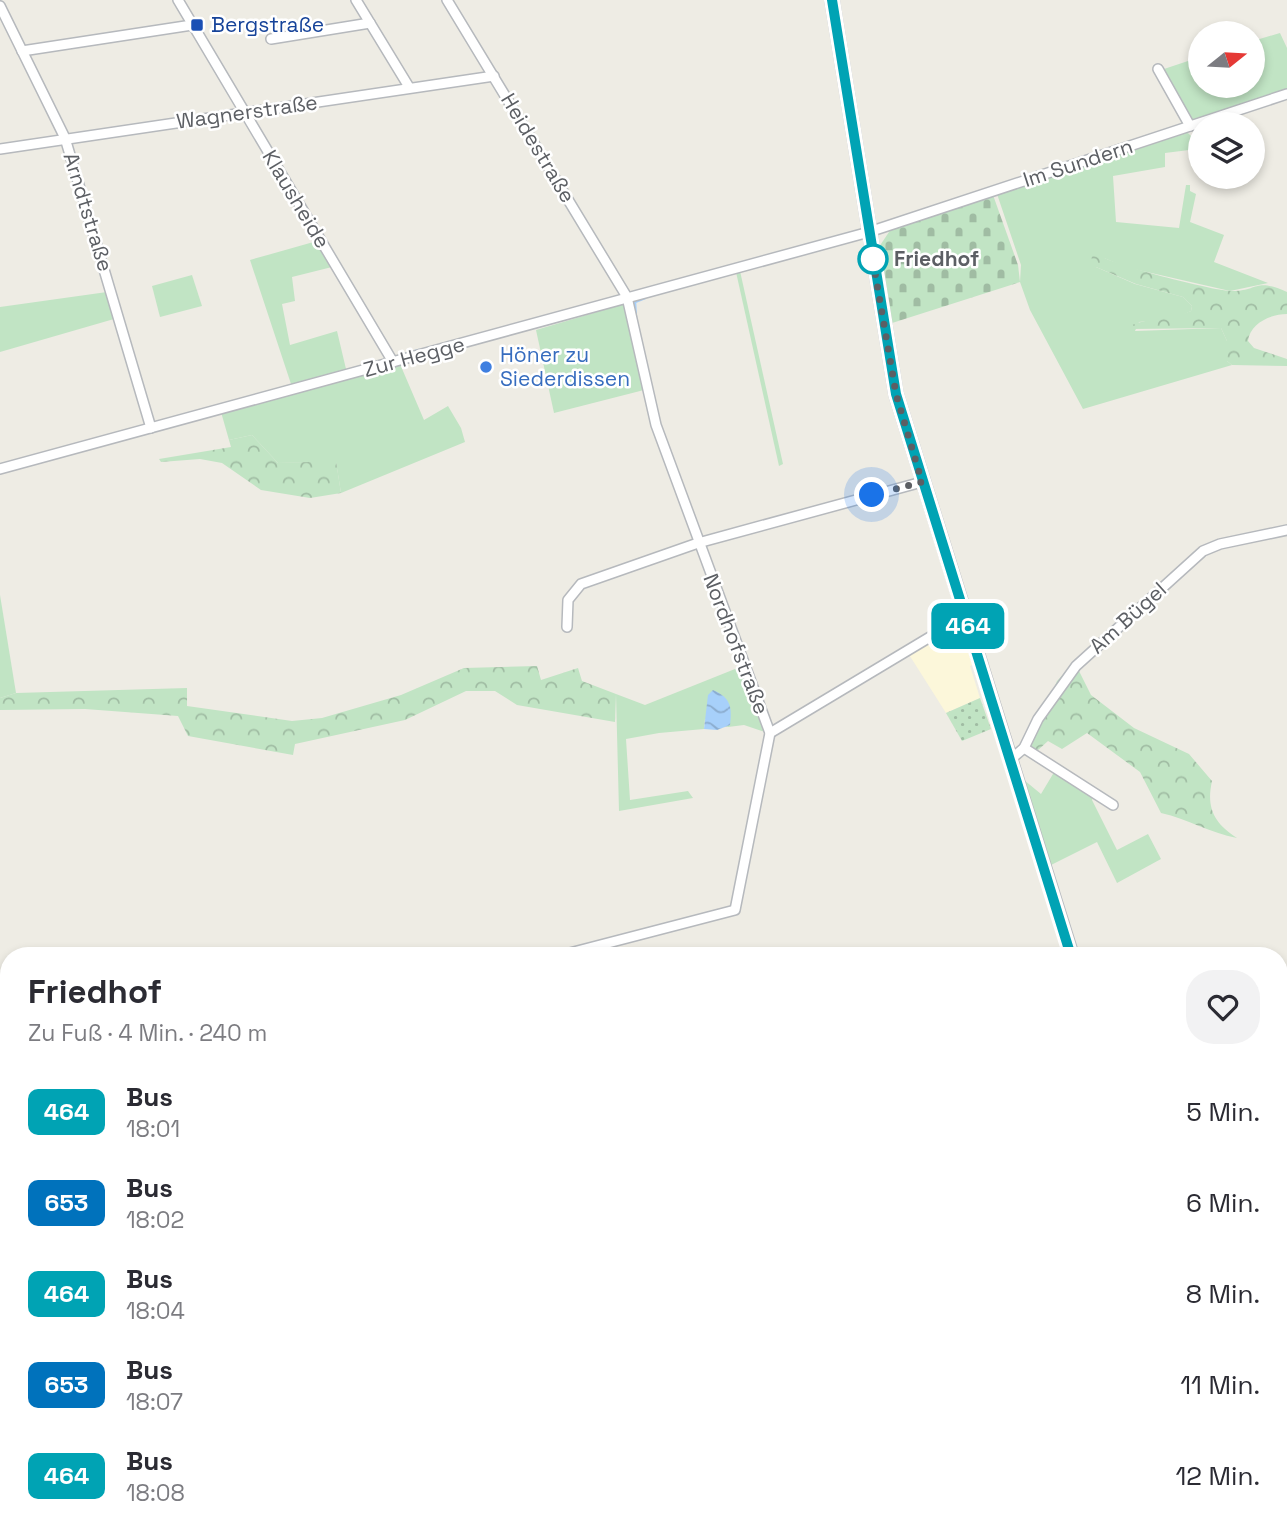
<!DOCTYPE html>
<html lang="de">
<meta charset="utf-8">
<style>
body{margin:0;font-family:"Space Grotesk",sans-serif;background:#f2f2f3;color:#2b2b33;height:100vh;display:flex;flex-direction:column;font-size:26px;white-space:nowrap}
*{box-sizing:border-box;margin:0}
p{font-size:23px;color:#7c7c81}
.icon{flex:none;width:38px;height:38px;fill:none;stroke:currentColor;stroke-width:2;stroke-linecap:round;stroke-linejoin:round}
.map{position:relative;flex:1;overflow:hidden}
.side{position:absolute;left:0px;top:947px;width:1288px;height:590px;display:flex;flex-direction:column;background:#fff;border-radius:28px 28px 0 0;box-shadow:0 4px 10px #0003}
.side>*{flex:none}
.badge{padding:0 14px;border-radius:10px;font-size:24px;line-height:46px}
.needle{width:46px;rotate:72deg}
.fabs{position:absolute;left:1188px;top:21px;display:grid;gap:14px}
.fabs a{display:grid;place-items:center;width:77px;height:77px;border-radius:50%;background:#fff;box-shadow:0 4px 10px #0003;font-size:35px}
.you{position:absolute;width:35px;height:35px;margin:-18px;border:5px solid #fff;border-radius:50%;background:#1a73e8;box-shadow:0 0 0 10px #1a73e833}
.map>.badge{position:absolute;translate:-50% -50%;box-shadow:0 0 0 4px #fff}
.round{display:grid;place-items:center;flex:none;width:74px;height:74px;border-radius:28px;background:#f2f2f3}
.overview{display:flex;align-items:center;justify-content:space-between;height:119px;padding:0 28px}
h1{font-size:33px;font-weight:700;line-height:52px}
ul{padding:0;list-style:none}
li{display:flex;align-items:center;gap:21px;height:91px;padding:0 28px}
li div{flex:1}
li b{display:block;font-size:26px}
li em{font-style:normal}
li .badge{min-width:77px;font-weight:700;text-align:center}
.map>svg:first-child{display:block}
</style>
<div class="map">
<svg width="1287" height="1535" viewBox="0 0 1287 1535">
<defs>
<pattern id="forest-crowns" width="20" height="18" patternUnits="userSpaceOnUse" patternTransform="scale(1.75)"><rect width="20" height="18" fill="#c1e4c4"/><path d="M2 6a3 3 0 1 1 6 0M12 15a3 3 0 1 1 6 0" fill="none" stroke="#a0bca3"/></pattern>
<pattern id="cemetery-stones" width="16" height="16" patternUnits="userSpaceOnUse" patternTransform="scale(1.75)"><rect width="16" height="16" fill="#c1e4c4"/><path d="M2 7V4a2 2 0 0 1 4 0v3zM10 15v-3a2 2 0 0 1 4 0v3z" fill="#a0bca3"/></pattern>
<pattern id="garden-dots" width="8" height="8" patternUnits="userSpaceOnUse" patternTransform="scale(1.75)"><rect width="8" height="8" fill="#c1e4c4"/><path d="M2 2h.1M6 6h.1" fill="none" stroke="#a0bca3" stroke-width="1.8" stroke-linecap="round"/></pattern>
<pattern id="water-waves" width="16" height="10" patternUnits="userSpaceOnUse" patternTransform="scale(1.75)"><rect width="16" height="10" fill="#a7d0fa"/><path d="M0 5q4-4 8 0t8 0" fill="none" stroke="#8bacce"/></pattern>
</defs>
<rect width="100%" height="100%" fill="#eeece4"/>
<polygon fill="#fcf7da" points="961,621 975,664 970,666 980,698 946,713 908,653"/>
<g fill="#c1e4c4">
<polygon points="1280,33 1287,48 1287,91 1193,121 1161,70 1200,57 1200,86 1253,86 1253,41"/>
<polygon points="1186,131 1191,136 1189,150 1165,153 1165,167 1113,176 1116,222 1179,228 1186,185 1190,185 1190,191 1196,194 1190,222 1224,235 1214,262 1268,283 1230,291 1125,267 1104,258 1096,267 1135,284 1183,297 1192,306 1191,311 1176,318 1139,322 1135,331 1221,328 1227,341 1227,361 1232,365 1083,409 1030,310 1020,282 1021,265 997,194"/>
<polygon points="317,241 332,267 292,277 295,301 282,304 290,345 337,331 346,369 291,384 250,260"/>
<polygon points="740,271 783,464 779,466 736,272"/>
<polygon points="192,275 202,306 160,317 152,286"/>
<polygon points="107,292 114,319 0,352 0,307"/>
<polygon points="624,304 644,390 554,413 536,330"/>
<polygon points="400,364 424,420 448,406 461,428 465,442 341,493 336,462 278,463 252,435 229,440 221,412"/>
<polygon points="0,595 16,693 0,698"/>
<polygon points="740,667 768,733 744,725 728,727 705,719 704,729 659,733 626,739 630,800 688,791 693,798 619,811 616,694 645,705"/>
<polygon points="1056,769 1094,793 1092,800 1117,850 1148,834 1161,859 1117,883 1097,842 1051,865 1024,780 1041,794"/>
</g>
<g fill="url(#forest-crowns)">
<path d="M 1099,255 C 1113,265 1211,290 1230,291 C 1258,292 1254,277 1287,292 L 1287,314 C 1271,314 1250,323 1248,341 L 1254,348 L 1287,359 L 1287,366 L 1232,365 L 1227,361 L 1227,341 L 1221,328 L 1131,329 L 1132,325 C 1151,317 1171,320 1191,311 L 1192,306 L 1183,297 L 1136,284 L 1096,267 L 1091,263 L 1092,256 Z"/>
<polygon points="252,435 278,463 336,461 341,493 310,498 261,490 222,463 200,459 161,462 159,459 231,447 229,440"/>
<polygon points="537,666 541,680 578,668 582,681 616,694 615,722 517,705 495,691 466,691 405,720 295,744 293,755 188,736 178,716 85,709 0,710 0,698 16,693 187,688 187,706 292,721 322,718 401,695 464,668"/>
<path d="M 1071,666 L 1079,671 L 1091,695 L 1134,728 L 1189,754 L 1212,781 C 1206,808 1214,823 1237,838 C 1210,833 1188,819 1161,813 L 1140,772 L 1087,733 L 1062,749 L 1048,741 L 1037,751 L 1031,746 L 1057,681 Z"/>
</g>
<polygon fill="url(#cemetery-stones)" points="993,195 1018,265 1020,282 889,324 879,247 891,229"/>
<polygon fill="url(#garden-dots)" points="980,698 991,729 962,741 946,713"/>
<path fill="url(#water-waves)" d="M 713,690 C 731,698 732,707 730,725 L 717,730 L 704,729 L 708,695 Z"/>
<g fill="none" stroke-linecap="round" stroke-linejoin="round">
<g stroke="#a7d0fa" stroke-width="2.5">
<polyline points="636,319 635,302 645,298"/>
<polyline points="402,355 419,350"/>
<polyline points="612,1535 614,1528"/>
</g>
<g stroke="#b6b9bd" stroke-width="12">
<g id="street">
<polyline points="178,0 393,362"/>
<polyline points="356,0 409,87"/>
<polyline points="447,0 627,297 656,425 770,733 735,910 558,956"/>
<polyline points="0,6 65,138 151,428"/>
<polyline points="271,39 370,23"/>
<polyline points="22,51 192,25"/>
<polyline points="1158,69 1190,126"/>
<polyline points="0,149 494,76"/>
<polyline points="0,469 869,232 1287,94"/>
<polyline points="567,627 568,600 581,584 698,543 922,482"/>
<polyline points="770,733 965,616"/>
<polyline points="1024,748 1113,805"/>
<polyline points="1010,760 1024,748 1038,719 1076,666 1203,551 1220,544 1287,530"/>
<polyline points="1279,1106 1287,1103"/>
<polyline points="0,1317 9,1315"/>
</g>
</g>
<g stroke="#b7babf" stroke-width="16">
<g id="secondary">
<polyline points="832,0 896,394 1072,956"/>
<polyline points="1150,1528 1151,1535"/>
</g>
</g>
<use href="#street" stroke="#fff" stroke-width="9"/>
<use href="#secondary" stroke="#fff" stroke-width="12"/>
</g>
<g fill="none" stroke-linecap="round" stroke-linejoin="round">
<g stroke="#fff" stroke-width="16">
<polyline id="line" points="832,0 896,394 1071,956"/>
</g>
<use href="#line" stroke="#00a3b4" stroke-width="10"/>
<polyline stroke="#5c5f64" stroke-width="7" stroke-dasharray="0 12.6" points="872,495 922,482 896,394 872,255 873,259"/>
</g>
<rect fill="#1a4fb4" stroke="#fff" stroke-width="2.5" x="190" y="18" width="14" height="14" rx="3.5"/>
<circle fill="#fff" stroke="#00a3b4" stroke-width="3.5" cx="873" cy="259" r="14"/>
<circle fill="#3f7fe0" stroke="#fff" stroke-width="2.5" cx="486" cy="367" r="7"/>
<g text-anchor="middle" stroke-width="5" stroke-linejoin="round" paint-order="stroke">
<g font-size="21" fill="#164399" stroke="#fff" text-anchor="start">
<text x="211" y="32">Bergstraße</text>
</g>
<g font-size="21" fill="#5c5f64" stroke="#fff">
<text transform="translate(247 112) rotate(-8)" y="7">Wagnerstraße</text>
<text transform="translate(538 148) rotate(59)" y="7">Heidestraße</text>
<text transform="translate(1078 163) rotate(-18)" y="7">Im Sundern</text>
<text transform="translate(296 199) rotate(59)" y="7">Klausheide</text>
<text transform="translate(88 212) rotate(73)" y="7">Arndtstraße</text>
<text transform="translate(414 357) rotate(-15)" y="7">Zur Hegge</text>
<text transform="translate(1128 618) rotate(-42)" y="7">Am Bügel</text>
<text transform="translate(736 644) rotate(69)" y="7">Nordhofstraße</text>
</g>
<g font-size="21" font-weight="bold" fill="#5c5f64" stroke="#fff" text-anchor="start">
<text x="894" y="266">Friedhof</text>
</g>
<g font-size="21" fill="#366cbe" stroke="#fff" text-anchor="start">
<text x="500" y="362">Höner zu<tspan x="500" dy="24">Siederdissen</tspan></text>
</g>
</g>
</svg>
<div class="fabs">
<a><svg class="needle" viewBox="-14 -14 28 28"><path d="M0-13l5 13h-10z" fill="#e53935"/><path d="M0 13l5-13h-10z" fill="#7c7c81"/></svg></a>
<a><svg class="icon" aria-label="layers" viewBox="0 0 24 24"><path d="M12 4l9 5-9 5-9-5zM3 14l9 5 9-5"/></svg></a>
</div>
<div class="you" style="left:872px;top:495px"></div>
<b class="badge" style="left:968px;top:626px;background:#00a3b4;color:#fff">464</b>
<section class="side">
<div class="overview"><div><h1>Friedhof</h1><p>Zu Fuß · 4 Min. · 240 m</p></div><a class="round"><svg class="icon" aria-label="heart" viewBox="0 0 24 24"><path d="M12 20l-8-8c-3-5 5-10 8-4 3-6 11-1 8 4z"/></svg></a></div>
<ul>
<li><span class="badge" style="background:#00a3b4;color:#fff">464</span><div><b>Bus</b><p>18:01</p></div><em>5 Min.</em></li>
<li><span class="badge" style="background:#0072bc;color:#fff">653</span><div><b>Bus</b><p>18:02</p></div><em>6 Min.</em></li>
<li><span class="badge" style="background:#00a3b4;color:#fff">464</span><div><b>Bus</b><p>18:04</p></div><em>8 Min.</em></li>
<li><span class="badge" style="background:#0072bc;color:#fff">653</span><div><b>Bus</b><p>18:07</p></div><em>11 Min.</em></li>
<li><span class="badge" style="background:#00a3b4;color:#fff">464</span><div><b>Bus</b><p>18:08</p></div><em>12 Min.</em></li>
</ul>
</section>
</div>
